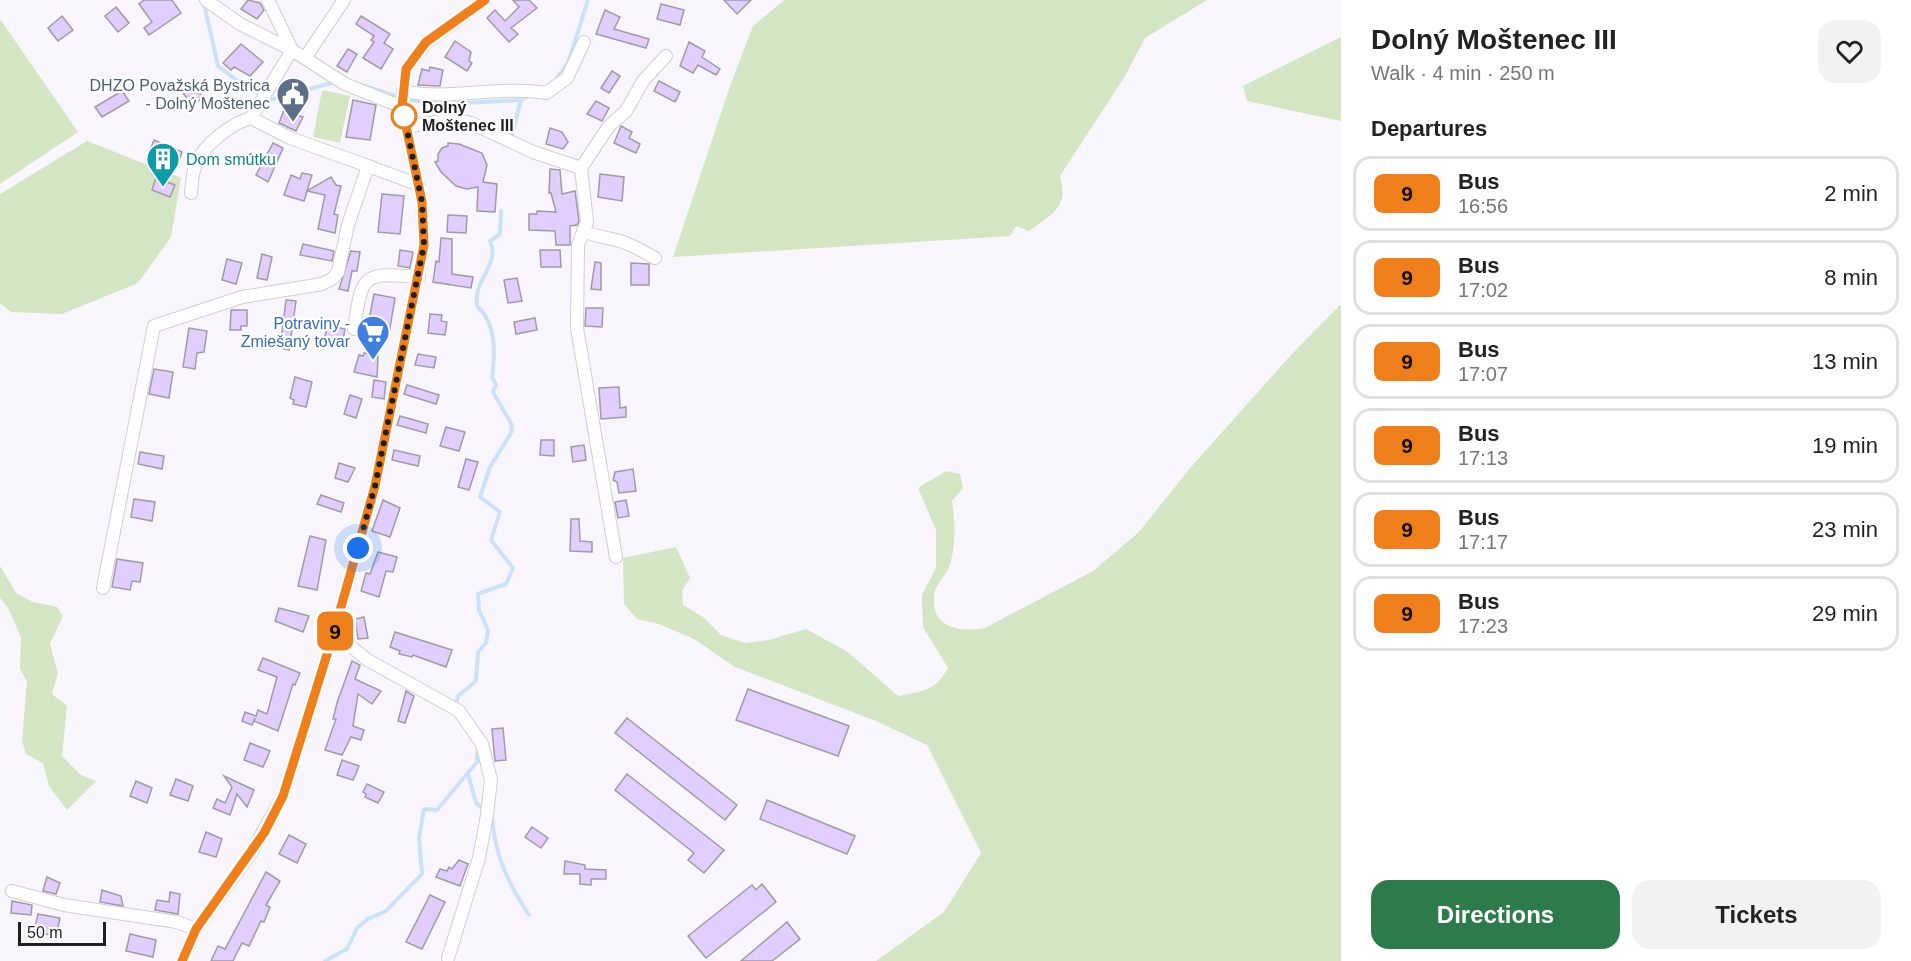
<!DOCTYPE html>
<meta charset="utf-8">
<style>
body{margin:0;font-family:Arial,sans-serif;background:#f2f2f2;color:#222;height:100vh;display:flex;flex-direction:column;font-size:22px;white-space:nowrap}
*{box-sizing:border-box;margin:0}
p{font-size:20px;color:#767676}
.icon{flex:none;width:33px;height:33px;fill:none;stroke:currentColor;stroke-width:2;stroke-linecap:round;stroke-linejoin:round}
.map{position:relative;flex:1;overflow:hidden}
.drawer{display:flex;flex-direction:column;background:#fff;width:570px}
.drawer>*{flex:none}
.badge{padding:0 12px;border-radius:9px;font-size:21px;line-height:39px}
.scale{position:absolute;left:18px;bottom:15px;width:88px;box-sizing:border-box;padding-left:6px;border:3px solid #1f1e20;border-top:0;font-size:16px;line-height:21px;white-space:nowrap;color:#1f1e20;-webkit-text-stroke:4px #fff;paint-order:stroke}
.you{position:absolute;width:30px;height:30px;margin:-15px;border:4px solid #fff;border-radius:50%;background:#1a73e8;box-shadow:0 0 0 9px #1a73e833}
.map>.badge{position:absolute;translate:-50% -50%;box-shadow:0 0 0 3px #fff}
h2{padding:0 30px;font-size:22px;line-height:54px}
.round{display:grid;place-items:center;flex:none;width:63px;height:63px;border-radius:18px;background:#f2f2f2}
.headline{display:flex;align-items:center;justify-content:space-between;height:102px;padding:0 30px}
h1{font-size:28px;font-weight:700;line-height:45px}
.primary-button{display:flex;gap:12px;margin-top:auto;padding:12px 30px}
.primary-button a{flex:1;height:69px;border-radius:18px;background:#2d7a4a;color:#fff;font-size:24px;font-weight:700;line-height:69px;text-align:center}
.primary-button a+a{background:#f2f2f2;color:#222}
ul{padding:0;list-style:none}
li{display:flex;align-items:center;gap:18px;height:75px;margin:0 12px 9px;padding:0 18px;border:3px solid #e0e0e0;border-radius:18px}
li div{flex:1}
li b{display:block;font-size:22px}
li em{font-style:normal}
li .badge{min-width:66px;font-weight:700;text-align:center}
main{display:flex;flex:1;min-height:0}
.map>svg:first-child{display:block}
</style>
<main>
<div class="map">
<svg width="1341" height="961" viewBox="0 0 1341 961">
<rect width="100%" height="100%" fill="#f8f5fd"/>
<g fill="#d3e5c2">
<path d="M 784,0 L 1207,0 L 1145,38 L 1125,76 L 1060,176 C 1069,208 1052,214 1029,231 L 1016,226 L 1010,236 L 673,257 L 730,86 L 753,26 Z"/>
<polygon points="0,19 78,132 0,184"/>
<polygon points="1341,37 1341,121 1247,101 1243,86"/>
<polygon points="322,90 350,96 340,143 313,137"/>
<polygon points="87,141 181,178 171,237 138,283 62,314 11,312 0,303 0,194"/>
<path d="M 1341,304 L 1341,961 L 876,961 L 944,912 L 981,853 L 927,745 L 876,721 L 735,667 L 694,639 L 659,624 L 637,619 L 624,604 L 623,558 L 676,547 L 690,578 L 682,590 L 683,605 L 703,617 L 721,635 L 745,643 L 769,640 L 806,629 L 848,652 L 898,696 C 924,691 935,691 948,668 L 923,627 L 922,595 L 936,568 L 936,530 L 918,488 L 946,471 L 960,474 L 963,488 L 952,501 C 955,522 956,540 951,561 C 949,573 936,583 934,594 C 930,628 959,633 985,628 L 1093,571 L 1139,532 L 1191,467 L 1290,356 Z"/>
<polygon points="0,566 16,593 33,602 57,607 63,616 50,644 58,673 52,694 67,706 62,756 81,775 96,781 67,810 49,786 43,763 26,754 22,741 27,682 20,668 21,637 8,608 0,598"/>
</g>
<g fill="none" stroke-linecap="round" stroke-linejoin="round">
<g stroke="#cae2f9" stroke-width="4">
<polyline points="204,4 218,66 239,82 270,100 335,82"/>
<polyline points="554,82 568,63 588,0"/>
<polyline points="365,86 408,100 448,104 521,100"/>
<polyline points="511,138 521,100 530,95"/>
<path d="M 456,704 L 458,696 L 476,681 L 478,652 L 486,643 L 488,630 L 479,610 L 478,594 L 506,584 L 513,568 L 491,540 L 500,512 L 480,497 L 490,467 L 511,433 L 512,425 L 493,392 L 496,384 L 492,378 C 495,354 497,324 477,306 C 477,300 476,292 479,287 C 485,272 498,257 490,241 L 500,234 L 501,211"/>
<polyline points="468,774 476,803 484,810"/>
<path d="M 492,817 C 495,856 508,883 529,915"/>
<polyline points="325,961 347,949 357,928 368,919 386,911 422,874 419,838 424,809 437,810 477,762 478,746"/>
</g>
</g>
<g fill="#e2cefe" stroke="#9e9ba2" stroke-width="1.5">
<polygon points="144,0 172,0 181,13 149,35 144,28 152,22 139,4"/>
<polygon points="248,0 260,3 264,10 257,19 241,9"/>
<polygon points="513,0 529,0 537,8 511,28 518,34 509,42 487,18 495,10 505,21 519,7"/>
<polygon points="724,0 751,0 737,14"/>
<polygon points="661,4 684,10 680,25 657,19"/>
<polygon points="116,7 129,23 118,32 105,16"/>
<polygon points="605,10 620,17 614,29 649,39 646,48 596,34"/>
<polygon points="62,16 73,30 58,41 48,28"/>
<polygon points="361,16 390,34 384,43 393,49 381,69 363,58 374,42 371,40 374,36 356,24"/>
<polygon points="455,41 471,52 469,61 472,63 467,71 445,57"/>
<polygon points="689,42 705,51 702,57 720,69 716,75 698,65 693,73 680,66"/>
<polygon points="241,44 263,62 250,76 234,67 231,70 223,63"/>
<polygon points="348,49 357,54 347,72 337,66"/>
<polygon points="430,67 443,70 440,86 418,85 422,69 429,71"/>
<polygon points="612,71 620,76 609,93 601,88"/>
<polygon points="659,81 680,92 675,102 654,91"/>
<polygon points="194,85 203,98 192,105 183,93"/>
<polygon points="122,91 129,101 102,117 95,107"/>
<polygon points="353,100 376,105 370,140 346,137"/>
<polygon points="596,101 609,108 602,121 587,114"/>
<polygon points="284,110 303,117 296,131 279,123"/>
<polygon points="621,126 632,132 629,138 640,144 636,153 614,143"/>
<polygon points="550,128 562,132 568,142 563,149 546,144"/>
<polygon points="154,140 182,152 178,163 150,150"/>
<polygon points="273,143 283,148 268,182 256,175"/>
<polygon points="448,143 459,144 482,153 487,165 483,182 497,184 495,212 477,211 478,187 467,189 456,186 441,172 435,162 438,161 438,154 442,148 448,146"/>
<polygon points="550,169 560,170 562,194 575,191 579,221 577,225 570,226 570,245 556,245 555,231 529,230 529,214 537,214 537,211 556,212 551,193 549,193"/>
<polygon points="302,173 312,175 307,191 331,177 336,185 341,186 334,214 338,215 335,233 318,229 325,195 307,191 304,201 284,195 291,175 300,179"/>
<polygon points="600,174 624,177 622,201 598,197"/>
<polygon points="156,178 175,185 170,197 152,190"/>
<polygon points="382,194 404,196 400,234 378,232"/>
<polygon points="448,215 467,216 466,233 447,232"/>
<polygon points="441,238 452,239 452,274 473,277 471,288 433,282 436,261 439,262"/>
<polygon points="303,244 334,251 332,261 300,255"/>
<polygon points="400,250 413,252 410,268 398,266"/>
<polygon points="540,250 560,250 561,267 541,267"/>
<polygon points="351,251 360,252 357,271 352,271 348,291 339,289"/>
<polygon points="262,254 272,257 267,280 257,278"/>
<polygon points="227,259 242,263 236,284 222,280"/>
<polygon points="595,262 601,263 601,290 591,289"/>
<polygon points="631,263 649,264 649,285 631,285"/>
<polygon points="517,278 522,301 508,303 504,280"/>
<polygon points="374,294 395,298 389,334 367,330"/>
<polygon points="286,300 296,301 289,350 280,348"/>
<polygon points="586,308 603,308 602,327 585,326"/>
<polygon points="231,310 247,310 247,326 241,326 241,330 230,330"/>
<polygon points="430,314 442,315 441,321 447,322 445,335 428,333"/>
<polygon points="535,318 537,330 516,334 514,322"/>
<polygon points="327,325 345,329 342,346 324,343"/>
<polygon points="189,328 207,331 204,352 197,353 195,369 183,367"/>
<polygon points="364,353 378,356 377,377 354,372 359,355 363,356"/>
<polygon points="418,354 436,357 434,368 415,365"/>
<polygon points="154,369 173,372 169,398 149,394"/>
<polygon points="295,377 312,382 306,407 293,404 294,400 290,398"/>
<polygon points="374,380 386,382 384,399 372,397"/>
<polygon points="407,385 439,395 436,404 404,394"/>
<polygon points="619,387 620,408 626,407 626,417 601,419 599,388"/>
<polygon points="350,395 362,399 356,418 344,414"/>
<polygon points="400,416 428,424 426,433 397,425"/>
<polygon points="446,427 465,432 459,451 440,446"/>
<polygon points="541,440 554,440 554,456 540,455"/>
<polygon points="584,445 586,460 573,462 571,447"/>
<polygon points="394,450 420,456 418,466 392,460"/>
<polygon points="140,452 164,456 162,469 138,464"/>
<polygon points="466,459 478,462 469,490 458,487"/>
<polygon points="339,463 355,468 348,482 335,478"/>
<polygon points="633,469 636,491 619,493 617,482 613,480 615,472"/>
<polygon points="321,495 344,503 341,512 317,504"/>
<polygon points="134,499 155,502 152,521 131,517"/>
<polygon points="383,500 400,508 390,537 372,531"/>
<polygon points="626,500 629,516 618,518 615,502"/>
<polygon points="571,519 579,519 580,541 592,542 592,552 570,551"/>
<polygon points="310,536 326,540 317,590 298,586"/>
<polygon points="378,552 397,557 393,572 386,571 379,597 361,591 366,573 370,574"/>
<polygon points="117,559 143,563 140,582 132,581 130,590 112,587"/>
<polygon points="279,608 309,616 303,632 275,621"/>
<polygon points="364,617 368,638 358,639 355,619"/>
<polygon points="395,632 452,650 446,667 413,655 412,657 399,654 400,651 390,647"/>
<polygon points="263,658 300,673 295,685 293,684 278,731 254,721 255,718 252,725 242,721 245,712 256,716 258,710 267,714 277,677 258,670"/>
<polygon points="352,661 360,665 355,679 381,691 372,704 358,694 353,726 364,730 361,740 351,737 342,755 325,750 336,719 333,719 337,703"/>
<polygon points="748,689 849,726 838,756 736,720"/>
<polygon points="406,691 414,696 405,723 398,721"/>
<polygon points="627,718 737,805 725,820 615,733"/>
<polygon points="503,728 506,760 495,761 492,729"/>
<polygon points="250,743 270,751 263,767 244,760"/>
<polygon points="342,760 359,766 353,780 337,775"/>
<polygon points="627,774 724,850 704,873 688,860 694,853 615,790"/>
<polygon points="224,776 254,790 247,807 237,794 230,815 213,808 217,799 225,803 232,787"/>
<polygon points="176,779 193,786 188,801 170,795"/>
<polygon points="136,781 152,788 147,803 130,796"/>
<polygon points="367,784 384,792 378,803 365,797 366,794 363,792"/>
<polygon points="767,800 855,836 847,854 760,819"/>
<polygon points="532,827 548,838 541,848 525,837"/>
<polygon points="206,832 222,839 216,857 199,852"/>
<polygon points="289,835 306,844 297,863 279,854"/>
<polygon points="459,860 468,864 460,886 436,877 440,869 447,871 449,867 452,869"/>
<polygon points="565,861 585,865 585,869 606,870 606,879 591,879 591,885 580,884 580,874 564,874"/>
<polygon points="266,872 280,881 266,905 270,907 264,922 261,921 249,946 242,943 233,961 211,961 218,946 225,949"/>
<polygon points="47,877 60,883 56,894 43,891"/>
<polygon points="762,884 776,902 706,958 688,936 752,885 756,890"/>
<polygon points="102,890 121,896 123,906 100,902"/>
<polygon points="170,892 180,894 178,914 155,910 157,900 169,902"/>
<polygon points="430,895 445,902 422,949 406,942"/>
<polygon points="12,901 32,905 31,915 11,913"/>
<polygon points="38,914 60,918 56,936 34,932"/>
<polygon points="787,922 800,939 772,961 741,961"/>
<polygon points="130,934 156,940 153,957 126,951"/>
</g>
<g fill="none" stroke-linecap="round" stroke-linejoin="round">
<g stroke="#d0cdd5" stroke-width="14">
<g id="minor">
<polyline points="206,0 240,24 292,50 345,84 402,107"/>
<polyline points="305,58 344,0"/>
<path d="M 403,91 C 451,101 498,85 546,93 L 567,78 L 584,42"/>
<polyline points="251,118 292,50 268,0"/>
<polyline points="406,127 453,119 471,123 533,152 581,168"/>
<path d="M 191,193 C 192,183 192,173 196,164 C 203,145 232,123 251,118 L 290,138 L 368,166"/>
<path d="M 583,231 C 596,237 607,237 620,241 C 633,245 644,252 655,258"/>
<path d="M 354,329 C 362,274 362,272 419,277"/>
<polyline points="616,557 577,328 578,245 587,222 581,168 609,126 626,111 643,81 666,56"/>
<polyline points="103,588 154,326 242,297 322,284 332,279 338,272 348,225 368,166 419,185"/>
<polyline points="334,632 366,659 459,711 482,744 491,780 487,815 479,858 448,958"/>
<polyline points="12,891 64,905 177,922 196,929"/>
<polyline points="182,961 196,929 251,853 283,796 334,632 375,486 424,245 422,202 402,107 406,69 427,42 485,0"/>
</g>
</g>
<use href="#minor" stroke="#fff" stroke-width="12"/>
</g>
<g fill="none" stroke-linecap="round" stroke-linejoin="round">
<g stroke="#fff" stroke-width="14">
<polyline id="line" points="182,961 196,929 264,833 283,796 334,632 375,486 424,245 422,202 402,107 406,69 426,42 485,0"/>
</g>
<use href="#line" stroke="#ef7f1a" stroke-width="9"/>
<polyline stroke="#1f1e20" stroke-width="6" stroke-dasharray="0 10.8" points="358,548 375,486 424,245 422,202 404,116"/>
</g>
<defs>
<g id="civic-pin" transform="scale(1.725)"><path d="M0 17L-7.5 6A9.5 9.5 0 1 1 7.5 6Z" fill="#5c6f8a" stroke="#fff"/><path d="M-.6-6.5H3V-4.5H.6V-3L4-1V1h2V6H-6V1h2V-1L-.6-3ZM-1.2 2.5V6h2.4V2.5Z" fill="#fff"/></g>
<g id="building-pin" transform="scale(1.725)"><path d="M0 17L-7.5 6A9.5 9.5 0 1 1 7.5 6Z" fill="#0f9aa8" stroke="#fff"/><path d="M-4-6H4V6H1V3H-1V6H-4ZM-2.5-4.3h1.7v1.8h-1.7ZM.8-4.3h1.7v1.8H.8ZM-2.5-1h1.7V.8h-1.7ZM.8-1h1.7V.8H.8Z" fill="#fff"/></g>
<g id="supermarket-pin" transform="scale(1.725)"><path d="M0 17L-7.5 6A9.5 9.5 0 1 1 7.5 6Z" fill="#3f7fe0" stroke="#fff"/><path d="M-6-5.5h2.5l.6 2H6L4.5 2H-2.5L-4.4-4H-6ZM-1.5 3.2a1.3 1.3 0 1 0 .1 0ZM3 3.2a1.3 1.3 0 1 0 .1 0Z" fill="#fff"/></g>
</defs>
<g fill-rule="evenodd">
<use href="#civic-pin" x="293" y="94"/>
<use href="#building-pin" x="163" y="159"/>
<use href="#supermarket-pin" x="373" y="332"/>
</g>
<circle fill="#fff" stroke="#ef7f1a" stroke-width="3" cx="404" cy="116" r="12"/>
<g text-anchor="middle" stroke-width="4.5" stroke-linejoin="round" paint-order="stroke">
<g font-size="16" fill="#4e5e75" stroke="#fff" text-anchor="end">
<text x="270" y="91">DHZO Považská Bystrica<tspan x="270" dy="18">- Dolný Moštenec</tspan></text>
</g>
<g font-size="16" font-weight="bold" fill="#1f1e20" stroke="#fff" text-anchor="start">
<text x="422" y="113">Dolný<tspan x="422" dy="18">Moštenec III</tspan></text>
</g>
<g font-size="16" fill="#0d838f" stroke="#fff" text-anchor="start">
<text x="186" y="165">Dom smútku</text>
</g>
<g font-size="16" fill="#366cbe" stroke="#fff" text-anchor="end">
<text x="350" y="329">Potraviny -<tspan x="350" dy="18">Zmiešaný tovar</tspan></text>
</g>
</g>
</svg>
<div class="scale">50 m</div>
<div class="you" style="left:358px;top:548px"></div>
<b class="badge" style="left:335px;top:631px;background:#ef7f1a;color:#111">9</b>
</div>
<section class="drawer">
<div class="headline"><div><h1>Dolný Moštenec III</h1><p>Walk · 4 min · 250 m</p></div><a class="round"><svg class="icon" aria-label="heart" viewBox="0 0 24 24"><path d="M12 20l-8-8c-3-5 5-10 8-4 3-6 11-1 8 4z"/></svg></a></div>
<h2>Departures</h2>
<ul>
<li><span class="badge" style="background:#ef7f1a;color:#111">9</span><div><b>Bus</b><p>16:56</p></div><em>2 min</em></li>
<li><span class="badge" style="background:#ef7f1a;color:#111">9</span><div><b>Bus</b><p>17:02</p></div><em>8 min</em></li>
<li><span class="badge" style="background:#ef7f1a;color:#111">9</span><div><b>Bus</b><p>17:07</p></div><em>13 min</em></li>
<li><span class="badge" style="background:#ef7f1a;color:#111">9</span><div><b>Bus</b><p>17:13</p></div><em>19 min</em></li>
<li><span class="badge" style="background:#ef7f1a;color:#111">9</span><div><b>Bus</b><p>17:17</p></div><em>23 min</em></li>
<li><span class="badge" style="background:#ef7f1a;color:#111">9</span><div><b>Bus</b><p>17:23</p></div><em>29 min</em></li>
</ul>
<div class="primary-button"><a>Directions</a><a>Tickets</a></div>
</section>
</main>
